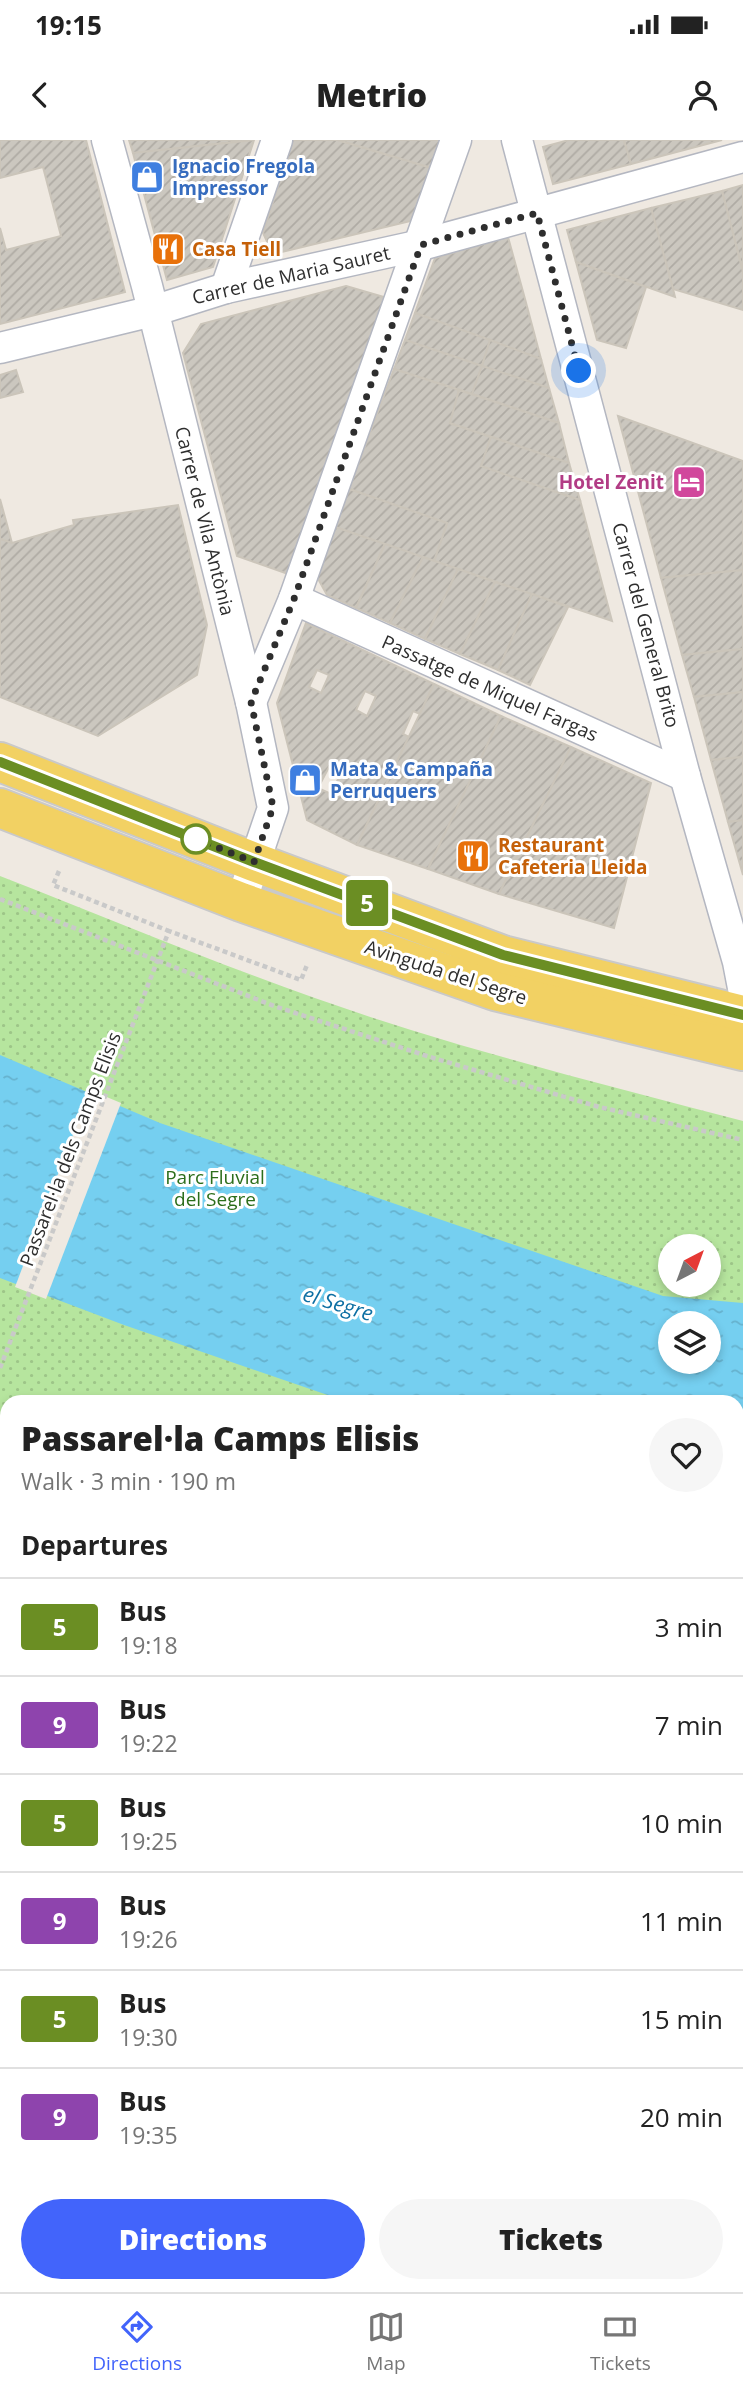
<!DOCTYPE html>
<meta charset="utf-8">
<style>
body{margin:0;font-family:"Open Sans",sans-serif;background:#f6f6f6;color:#222;height:100vh;display:flex;flex-direction:column;font-size:26px;white-space:nowrap}
*{box-sizing:border-box;margin:0}
p{font-size:23px;color:#767676}
.icon{flex:none;width:38px;height:38px;fill:none;stroke:currentColor;stroke-width:2;stroke-linecap:round;stroke-linejoin:round}
.map{position:relative;flex:1;overflow:hidden}
.sheet{position:absolute;left:0px;top:1255px;width:744px;height:898px;display:flex;flex-direction:column;background:#fff;border-radius:21px 21px 0 0;box-shadow:0 4px 10px #0003}
.sheet>*{flex:none}
.badge{padding:0 14px;border-radius:5px;font-size:24px;line-height:46px}
.needle{width:46px;rotate:41deg}
.tools{position:absolute;left:658px;top:1094px;display:grid;gap:14px}
.tools a{display:grid;place-items:center;width:63px;height:63px;border-radius:50%;background:#fff;box-shadow:0 4px 10px #0003;font-size:35px}
.you{position:absolute;width:35px;height:35px;margin:-18px;border:5px solid #fff;border-radius:50%;background:#1a73e8;box-shadow:0 0 0 10px #1a73e833}
.map>.badge{position:absolute;translate:-50% -50%;box-shadow:0 0 0 4px #fff}
h2{padding:0 21px;font-size:26px;line-height:63px}
.round{display:grid;place-items:center;flex:none;width:74px;height:74px;border-radius:37px;background:#f6f6f6}
.headline{display:flex;align-items:center;justify-content:space-between;height:119px;padding:0 21px}
h1{font-size:33px;font-weight:800;line-height:52px}
.primary-button{display:flex;gap:14px;margin-top:auto;padding:14px 21px}
.primary-button a{flex:1;height:80px;border-radius:42px;background:#4264fb;color:#fff;font-size:28px;font-weight:800;line-height:80px;text-align:center}
.primary-button a+a{background:#f6f6f6;color:#222}
ul{padding:0;list-style:none}
li{display:flex;align-items:center;gap:21px;height:98px;padding:0 21px;border-top:2px solid #e0e0e0}
li div{flex:1}
li b{display:block;font-size:26px}
li em{font-style:normal}
li .badge{min-width:77px;font-weight:700;text-align:center}
.status{display:flex;justify-content:space-between;align-items:center;height:49px;padding:0 35px;background:#fff;direction:ltr}
.status svg{height:19px;fill:currentColor}
header{display:flex;justify-content:space-between;align-items:center;height:91px;padding:0 21px;background:#fff;font-size:32px;font-weight:800}
.dock{display:flex;justify-content:space-around;align-items:center;height:98px;border-top:2px solid #e0e0e0;background:#fff;font-size:19px;color:#767676}
.dock a{display:grid;justify-items:center;gap:4px}
.dock .on{color:#4264fb}
.map>svg:first-child{display:block}
</style>
<div class="status"><b>19:15</b><svg viewBox="0 0 49 12"><path d="M0 12V9h3v3zM5 12V6h3v6zM10 12V3h3v9zM15 12V0h3v12zM26 1h20v11H26zM47 4h2v5h-2z"/></svg></div>
<header><svg class="icon" aria-label="back" viewBox="0 0 24 24"><path d="M15 5l-7 7 7 7"/></svg>Metrio<svg class="icon" aria-label="person" viewBox="0 0 24 24"><circle cx="12" cy="8" r="4"/><path d="M4 21q1-7 8-7t8 7"/></svg></header>
<div class="map">
<svg width="743" height="2152" viewBox="0 0 743 2152">
<defs>
<pattern id="park-dots" width="8" height="8" patternUnits="userSpaceOnUse" patternTransform="scale(1.75)"><rect width="8" height="8" fill="#b6e59e"/><path d="M2 2h.1M6 6h.1" fill="none" stroke="#9dc588" stroke-width="1.8" stroke-linecap="round"/></pattern>
<pattern id="water-ripples" width="26" height="14" patternUnits="userSpaceOnUse" patternTransform="scale(1.75)"><rect width="26" height="14" fill="#75cff0"/><path d="M2 4q2-2 4 0t4 0M15 11q2-2 4 0t4 0" fill="none" stroke="#66b2ce"/></pattern>
<pattern id="building-hatch" width="6" height="6" patternUnits="userSpaceOnUse" patternTransform="scale(1.75)"><rect width="6" height="6" fill="#cbc7bf"/><path d="M-1 1l2-2M0 6l6-6M5 7l2-2" fill="none" stroke="#afaba4"/></pattern>
</defs>
<rect width="100%" height="100%" fill="#efe9e1"/>
<g fill="url(#park-dots)" fill-rule="evenodd">
<path d="M 0,736 C 136,789 271,847 411,890 C 521,924 632,952 743,981 L 743,1771 L 737,1771 L 737,1262 L 7,1262 L 7,1559 L 0,1556 ZM 670,1106 L 709,1106 L 709,1144 L 670,1144 ZM 670,1183 L 709,1183 L 709,1222 L 670,1222 Z"/>
<polygon points="0,1940 7,1945 7,2146 348,2146 360,2152 0,2152"/>
</g>
<path fill="url(#water-ripples)" fill-rule="evenodd" d="M 0,915 L 160,983 L 663,1156 L 743,1163 L 743,1380 L 737,1379 L 737,1262 L 348,1262 L 124,1185 L 0,1138 ZM 670,1183 L 709,1183 L 709,1222 L 670,1222 Z"/>
<polygon fill="#efe9e1" points="90,950 121,963 46,1159 15,1147"/>
<g fill="url(#building-hatch)" stroke="#cbc5ba" stroke-width="2" fill-rule="evenodd">
<polygon points="0,0 86,0 125,152 0,184 0,88 6,110 61,96 43,27 0,38"/>
<polygon points="129,0 254,0 133,13"/>
<polygon points="254,0 213,127 167,140 133,13"/>
<polygon points="293,0 338,0 435,29 415,80 273,114 263,93"/>
<polygon points="338,0 445,0 435,29"/>
<polygon points="569,0 624,0 631,24 553,44 543,7"/>
<polygon points="624,0 722,0 631,24"/>
<polygon points="743,45 743,132 722,51"/>
<polygon points="722,51 743,132 743,170 673,149 651,68"/>
<polygon points="651,68 673,149 675,157 576,122 567,90"/>
<polygon points="508,97 525,159 541,219 415,173 435,118"/>
<polygon points="576,122 646,147 626,208 597,200"/>
<polygon points="346,146 387,158 288,434 237,416 183,213 201,184"/>
<polygon points="415,173 490,200 482,226 405,200"/>
<polygon points="405,200 482,226 472,254 394,229"/>
<polygon points="490,200 541,219 549,248 482,226"/>
<polygon points="482,226 549,248 559,283 472,254"/>
<polygon points="394,229 459,250 450,283 491,297 481,326 580,360 612,481 434,421 447,383 349,349"/>
<polygon points="16,230 23,252 0,258 0,235"/>
<polygon points="459,250 559,283 569,323 450,283"/>
<polygon points="618,276 743,321 743,430 661,438"/>
<polygon points="491,297 569,323 580,360 481,326"/>
<polygon points="349,349 447,383 434,421 335,387"/>
<polygon points="0,359 12,403 0,399"/>
<polygon points="178,365 207,485 197,535 98,596 0,557 0,399 12,403 74,385 73,380"/>
<polygon points="335,387 385,404 356,468 327,455 317,437"/>
<polygon points="385,404 423,417 390,483 356,468"/>
<polygon points="423,417 458,429 425,499 390,483"/>
<polygon points="458,429 495,442 460,514 425,499"/>
<polygon points="743,430 743,509 682,515 661,438"/>
<polygon points="495,442 532,454 498,530 460,514"/>
<polygon points="532,454 568,467 530,545 498,530"/>
<path d="M 306,483 L 434,544 L 420,574 L 413,571 L 403,594 L 409,597 L 357,705 L 307,680 L 277,563 ZM 317,530 L 329,535 L 321,553 L 309,547 ZM 365,551 L 376,556 L 367,576 L 356,570 ZM 329,627 L 341,633 L 331,654 L 318,648 Z"/>
<polygon points="743,509 743,552 694,557 682,515"/>
<polygon points="434,544 501,576 428,729 357,705"/>
<polygon points="743,552 743,617 711,620 694,557"/>
<polygon points="501,576 571,607 499,754 428,729"/>
<polygon points="571,607 651,643 614,788 499,754"/>
<polygon points="743,617 743,680 728,682 711,620"/>
<polygon points="743,680 743,735 728,682"/>
<polygon points="0,1597 2,1598 2,1668 0,1667"/>
<polygon points="0,2118 7,2122 7,2146 45,2146 55,2152 0,2152"/>
<polygon points="577,2146 624,2146 634,2152 571,2152"/>
</g>
<g fill="none" stroke-linecap="round" stroke-linejoin="round">
<g stroke="#b4b7c1" stroke-width="33">
<g id="street">
<polyline points="107,0 147,146 251,562 273,668 241,762"/>
<polyline points="517,0 685,636 738,822 743,848"/>
<polyline points="226,148 277,0"/>
<polyline points="0,208 153,171 226,148 421,105 743,17"/>
<polyline points="294,459 685,636"/>
<polyline points="251,562 294,459 456,0"/>
<polyline points="737,1885 743,1878"/>
<polyline points="0,1940 7,1945"/>
<polyline points="348,2146 360,2152"/>
<polyline points="513,2152 519,2146"/>
</g>
</g>
<g stroke="#c9c9c9" stroke-width="42">
<g id="primary">
<polyline points="0,622 254,722 503,815 743,875"/>
<polyline points="0,668 241,762 495,851 743,911"/>
</g>
</g>
<g stroke="#c9c9c9" stroke-width="4.5" stroke-dasharray="5 3.5" stroke-linecap="butt">
<polyline points="59,731 53,745 169,791"/>
<polyline points="0,759 274,866 430,917 599,967 743,1000"/>
<polyline points="165,801 169,791 301,840 307,825"/>
<polyline points="0,1512 7,1515"/>
<polyline points="0,1570 7,1573"/>
<polyline points="737,1726 743,1727"/>
<polyline points="737,1764 743,1765"/>
</g>
<use href="#street" stroke="#fff" stroke-width="30"/>
<use href="#primary" stroke="#f2d163" stroke-width="38"/>
<polyline stroke="#c9c9c9" stroke-width="4.5" stroke-dasharray="5 3.5" stroke-linecap="butt" points="0,1228 165,801"/>
</g>
<g fill="none" stroke-linecap="round" stroke-linejoin="round">
<g stroke="#fff" stroke-width="16">
<polyline id="line" points="0,622 254,722 503,815 743,875"/>
</g>
<use href="#line" stroke="#6b8e23" stroke-width="10"/>
<polyline stroke="#2e2e2e" stroke-width="7" stroke-dasharray="0 12.6" points="196,699 254,722 273,667 251,562 294,459 421,105 537,73 579,231"/>
</g>
<defs>
<g id="shop-square" transform="scale(1.75)"><rect x="-9" y="-9" width="18" height="18" rx="4" fill="#3f7fe0" stroke="#fff"/><path d="M-5-2.5h2.3a2.7 3.5 0 0 1 5.4 0H5L5.5 6h-11ZM-1.5-2.5h3a1.5 2.3 0 0 0-3 0Z" fill="#fff"/></g>
<g id="restaurant-square" transform="scale(1.75)"><rect x="-9" y="-9" width="18" height="18" rx="4" fill="#e8710a" stroke="#fff"/><path d="M-5-6h1v4h1v-4h1v4h1v-4h1v5L-1.5 .5V6h-2V.5L-5-1ZM5-6V6H3V1.5H1.5Q1.5-4 5-6Z" fill="#fff"/></g>
<g id="hotel-square" transform="scale(1.75)"><rect x="-9" y="-9" width="18" height="18" rx="4" fill="#d1479c" stroke="#fff"/><path d="M-6-4.5h1.5V1H6V5H4.5V3h-9V5H-6ZM-4 0a1.8 1.8 0 1 1 3.6 0ZM.5 0V-2.5h3Q6-2.5 6 0Z" fill="#fff"/></g>
</defs>
<g fill-rule="evenodd">
<use href="#shop-square" x="147" y="37"/>
<use href="#restaurant-square" x="168" y="109"/>
<use href="#hotel-square" x="689" y="342"/>
<use href="#shop-square" x="305" y="640"/>
<use href="#restaurant-square" x="473" y="716"/>
</g>
<circle fill="#fff" stroke="#6b8e23" stroke-width="3.5" cx="196" cy="699" r="14"/>
<g text-anchor="middle" stroke-width="6" stroke-linejoin="round" paint-order="stroke">
<g font-size="19" font-weight="bold" fill="#366cbe" stroke="#fff" text-anchor="start">
<text x="172" y="33">Ignacio Fregola<tspan x="172" dy="22">Impressor</tspan></text>
<text x="330" y="636">Mata &amp; Campaña<tspan x="330" dy="22">Perruquers</tspan></text>
</g>
<g font-size="19" font-weight="bold" fill="#c56008" stroke="#fff" text-anchor="start">
<text x="192" y="116">Casa Tiell</text>
<text x="498" y="712">Restaurant<tspan x="498" dy="22">Cafeteria Lleida</tspan></text>
</g>
<g font-size="19" fill="#2e2e2e" stroke="#fff">
<text transform="translate(291 135) rotate(-13)" y="7">Carrer de Maria Sauret</text>
<text transform="translate(205 381) rotate(76)" y="7">Carrer de Vila Antònia</text>
<text transform="translate(646 485) rotate(75)" y="7">Carrer del General Brito</text>
<text transform="translate(490 548) rotate(24)" y="7">Passatge de Miquel Fargas</text>
<text transform="translate(446 832) rotate(18)" y="7">Avinguda del Segre</text>
<text transform="translate(70 1009) rotate(-69)" y="7">Passarel·la dels Camps Elisis</text>
</g>
<g font-size="19" font-weight="bold" fill="#b23c85" stroke="#fff" text-anchor="end">
<text x="664" y="349">Hotel Zenit</text>
</g>
<g font-size="19" fill="#2c6e1b" stroke="#fff">
<text x="215" y="1044">Parc Fluvial<tspan x="215" dy="22">del Segre</tspan></text>
</g>
<g font-size="21" font-style="italic" fill="#0d6fa3" stroke="#fff">
<text transform="translate(338 1164) rotate(17)" y="7">el Segre</text>
</g>
</g>
</svg>
<div class="tools">
<a><svg class="needle" viewBox="-14 -14 28 28"><path d="M0-13l5 13h-10z" fill="#e53935"/><path d="M0 13l5-13h-10z" fill="#767676"/></svg></a>
<a><svg class="icon" aria-label="layers" viewBox="0 0 24 24"><path d="M12 4l9 5-9 5-9-5zM3 14l9 5 9-5"/></svg></a>
</div>
<div class="you" style="left:579px;top:231px"></div>
<b class="badge" style="left:367px;top:763px;background:#6b8e23;color:#fff">5</b>
<section class="sheet">
<div class="headline"><div><h1>Passarel·la Camps Elisis</h1><p>Walk · 3 min · 190 m</p></div><a class="round"><svg class="icon" aria-label="heart" viewBox="0 0 24 24"><path d="M12 20l-8-8c-3-5 5-10 8-4 3-6 11-1 8 4z"/></svg></a></div>
<h2>Departures</h2>
<ul>
<li><span class="badge" style="background:#6b8e23;color:#fff">5</span><div><b>Bus</b><p>19:18</p></div><em>3 min</em></li>
<li><span class="badge" style="background:#8e44ad;color:#fff">9</span><div><b>Bus</b><p>19:22</p></div><em>7 min</em></li>
<li><span class="badge" style="background:#6b8e23;color:#fff">5</span><div><b>Bus</b><p>19:25</p></div><em>10 min</em></li>
<li><span class="badge" style="background:#8e44ad;color:#fff">9</span><div><b>Bus</b><p>19:26</p></div><em>11 min</em></li>
<li><span class="badge" style="background:#6b8e23;color:#fff">5</span><div><b>Bus</b><p>19:30</p></div><em>15 min</em></li>
<li><span class="badge" style="background:#8e44ad;color:#fff">9</span><div><b>Bus</b><p>19:35</p></div><em>20 min</em></li>
</ul>
<div class="primary-button"><a>Directions</a><a>Tickets</a></div>
</section>
</div>
<nav class="dock">
<a class="on"><svg class="icon" aria-label="directions" viewBox="0 0 24 24"><path d="M12 3l9 9-9 9-9-9zM9 14v-3h6M13 9l2 2-2 2"/></svg>Directions</a>
<a><svg class="icon" aria-label="map" viewBox="0 0 24 24"><path d="M3 6l6-2 6 2 6-2v14l-6 2-6-2-6 2zM9 4v14M15 6v14"/></svg>Map</a>
<a><svg class="icon" aria-label="tickets" viewBox="0 0 24 24"><path d="M3 7h18v10H3zM15 7v10"/></svg>Tickets</a>
</nav>
